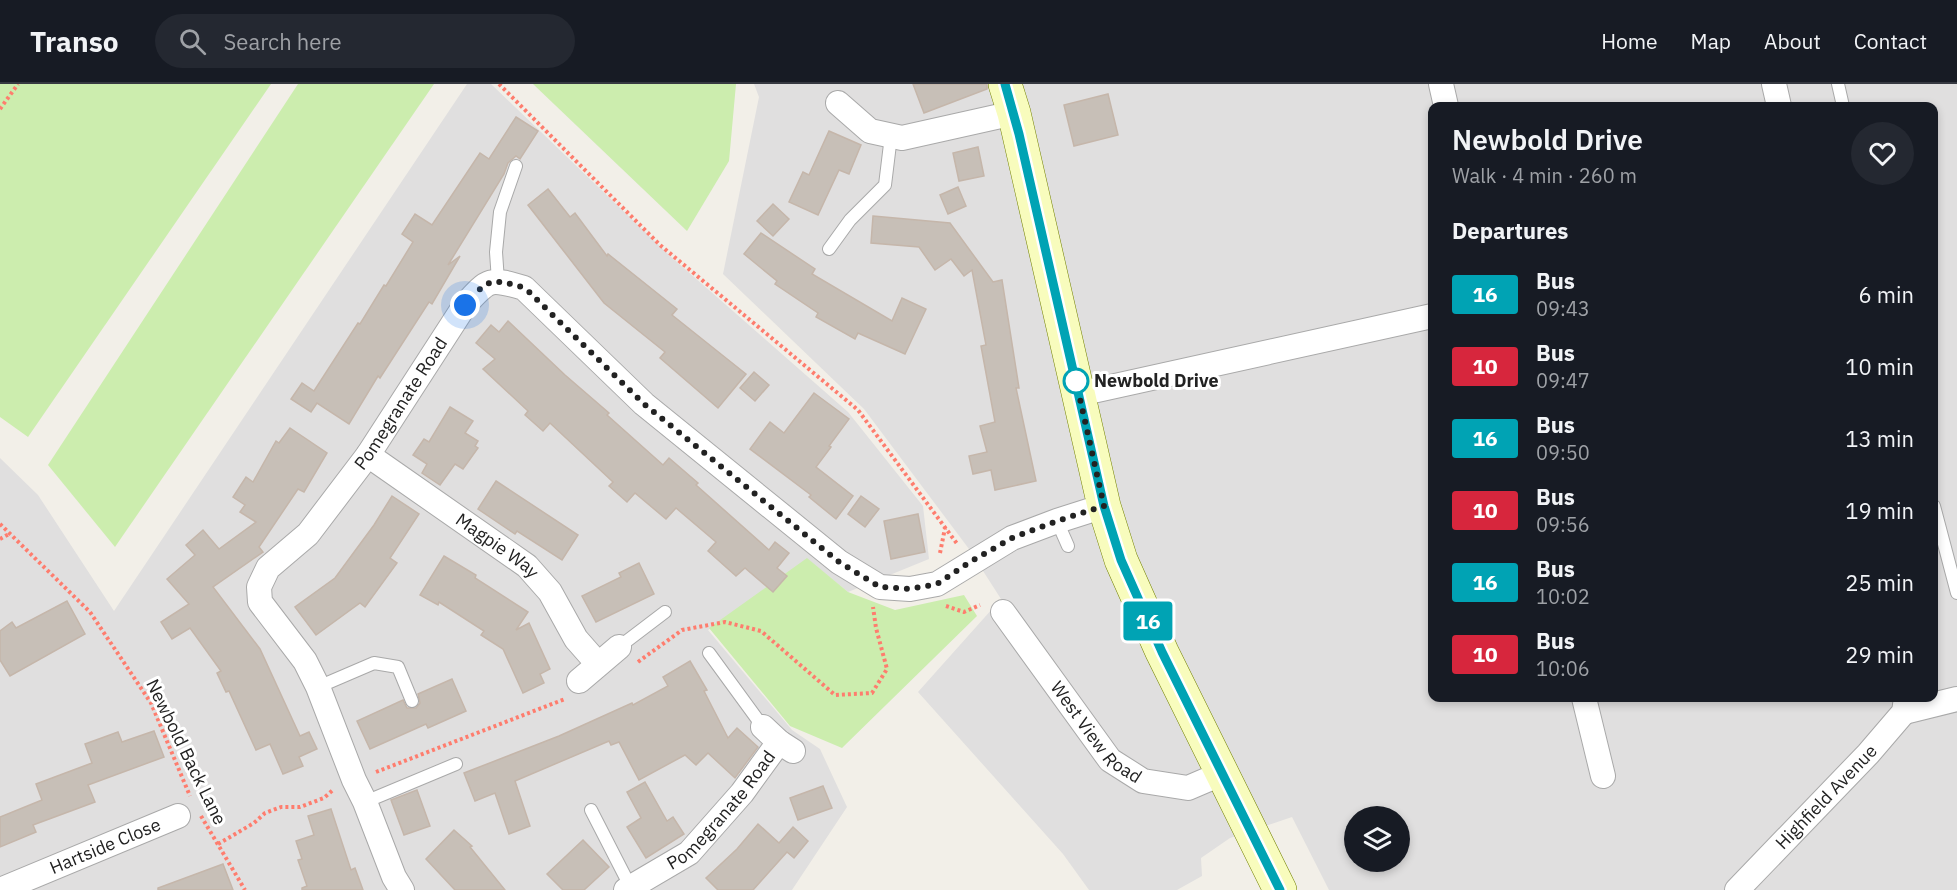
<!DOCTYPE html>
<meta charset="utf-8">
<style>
body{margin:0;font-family:"IBM Plex Sans",sans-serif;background:#242831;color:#f1f3f6;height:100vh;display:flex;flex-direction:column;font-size:22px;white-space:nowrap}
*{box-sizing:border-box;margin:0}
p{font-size:20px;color:#9ea1a6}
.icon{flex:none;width:33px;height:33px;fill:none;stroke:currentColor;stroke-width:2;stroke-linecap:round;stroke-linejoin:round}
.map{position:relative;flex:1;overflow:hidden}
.sheet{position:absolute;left:1428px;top:18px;width:510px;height:600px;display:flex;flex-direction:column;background:#171b24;border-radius:12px;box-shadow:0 3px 9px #0003}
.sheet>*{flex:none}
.badge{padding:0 12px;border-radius:4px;font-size:21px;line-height:39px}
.controls{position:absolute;left:1344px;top:722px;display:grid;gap:12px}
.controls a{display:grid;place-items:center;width:66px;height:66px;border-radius:50%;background:#171b24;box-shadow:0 3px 9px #0003;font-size:30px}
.you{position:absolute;width:30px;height:30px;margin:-15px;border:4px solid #fff;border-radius:50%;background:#1a73e8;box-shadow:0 0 0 9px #1a73e833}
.map>.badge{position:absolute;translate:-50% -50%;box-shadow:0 0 0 3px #fff}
h2{padding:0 24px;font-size:22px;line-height:54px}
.round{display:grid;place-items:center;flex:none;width:63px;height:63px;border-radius:32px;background:#242831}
.overview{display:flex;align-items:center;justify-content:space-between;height:102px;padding:0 24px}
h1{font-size:28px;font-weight:600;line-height:45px}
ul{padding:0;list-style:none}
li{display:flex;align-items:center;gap:18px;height:72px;padding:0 24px}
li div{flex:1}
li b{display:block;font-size:22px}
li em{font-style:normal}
li .badge{min-width:66px;font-weight:700;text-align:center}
header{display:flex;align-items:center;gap:36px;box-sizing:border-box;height:84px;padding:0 30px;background:#171b24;border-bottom:2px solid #363941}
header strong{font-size:28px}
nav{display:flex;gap:33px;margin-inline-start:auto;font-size:21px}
.search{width:420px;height:54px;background:#242831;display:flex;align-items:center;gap:15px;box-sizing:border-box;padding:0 21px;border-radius:33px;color:#9ea1a6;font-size:22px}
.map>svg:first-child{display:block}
</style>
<header>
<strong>Transo</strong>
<div class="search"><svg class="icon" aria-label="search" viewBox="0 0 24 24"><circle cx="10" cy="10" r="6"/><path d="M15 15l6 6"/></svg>Search here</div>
<nav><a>Home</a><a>Map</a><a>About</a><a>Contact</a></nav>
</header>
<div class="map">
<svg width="1957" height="806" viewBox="0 0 1957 806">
<rect width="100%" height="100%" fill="#f2efe8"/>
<g fill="#e0dfdf" fill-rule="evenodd">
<polygon points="467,0 491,0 669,171 848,328 923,422 929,475 848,508 807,475 737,527 708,546 792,646 820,665 847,723 792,806 0,806 0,374 38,411 114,527"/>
<path d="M 754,0 L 1957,0 L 1957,806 L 1329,806 L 1292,733 L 1230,754 L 1201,774 L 1202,792 L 1177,806 L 1089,806 L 1063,770 L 918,608 L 1001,515 L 969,465 L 864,325 L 723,190 L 759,13 ZM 1432,22 L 1934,22 L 1934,614 L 1432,614 ZM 1354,732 L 1400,732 L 1400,777 L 1354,777 Z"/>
</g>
<g fill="#ccedae">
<polygon points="0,0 271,0 28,353 0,333"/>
<polygon points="298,0 434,0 115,463 48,381"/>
<polygon points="533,0 736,0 729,77 687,147"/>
<polygon points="807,474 848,508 895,526 964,511 977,532 842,664 790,642 709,544"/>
</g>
<g fill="#c7bfb7" stroke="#c5b6aa" stroke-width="1.5">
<polygon points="913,0 987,0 987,5 924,29"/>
<polygon points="1108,10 1118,51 1074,62 1064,21"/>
<polygon points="516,33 538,47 520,75 516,72 508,79 504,90 448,181 460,172 432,220 429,218 380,294 378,292 349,340 317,319 311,328 291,315 302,299 314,307 358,239 360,240 384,201 386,202 413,158 402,150 415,130 432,141 480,69 489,75"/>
<polygon points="829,47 861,61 849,90 839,86 818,131 789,118 803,88 809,91"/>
<polygon points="978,63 984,92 959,97 953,69"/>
<polygon points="958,103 966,122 948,130 940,111"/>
<polygon points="548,105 570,133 575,129 607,172 608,170 677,225 672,231 746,290 718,324 660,274 665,268 604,219 528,121"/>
<polygon points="773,120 789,135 773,152 757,137"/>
<polygon points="873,132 950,139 993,198 1002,196 1019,304 1016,304 1036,397 995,406 991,386 973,390 969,372 987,368 980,342 995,338 981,262 986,261 972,186 964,192 951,175 935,186 919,163 871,159"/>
<polygon points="761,149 815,185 812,190 892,237 902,214 926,225 905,270 858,249 855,255 816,233 818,229 775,200 777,197 744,170"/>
<polygon points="508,237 565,291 609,329 607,331 663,381 669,374 698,399 696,401 769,466 775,458 789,469 777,484 787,492 773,508 745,484 736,492 708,467 716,458 676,424 666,435 635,409 627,418 609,402 613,398 550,339 543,347 525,331 528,327 483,285 495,275 476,259 491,241 499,248"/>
<polygon points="754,288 769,301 755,317 740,304"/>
<polygon points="814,309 849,335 829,362 831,363 816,383 853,412 836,435 809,413 811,411 750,365 770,338 784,349"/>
<polygon points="450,323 473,337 465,349 478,357 475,362 478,364 463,385 455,380 440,401 422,389 427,380 413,371 424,355 429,358"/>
<polygon points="290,344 327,369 304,408 298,405 259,463 263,468 213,503 260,565 300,652 309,648 317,665 299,673 303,682 283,690 270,660 256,666 229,607 226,608 217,589 221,587 190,544 172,555 161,538 189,520 167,495 195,471 186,461 203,446 219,465 256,438 240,428 245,421 233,413 246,393 253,398 276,357 279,359"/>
<polygon points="496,397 578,451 562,476 517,447 515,450 478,425"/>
<polygon points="392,412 419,430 390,474 397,479 365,523 360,519 316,551 295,523 335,494 374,441"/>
<polygon points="861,412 879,425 865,443 848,430"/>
<polygon points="918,430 925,468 891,475 884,437"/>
<polygon points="444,472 476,491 475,494 528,528 516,546 529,539 550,585 540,590 544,599 523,609 503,565 481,551 484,547 439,518 438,521 420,511"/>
<polygon points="639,479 654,510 596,538 582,512 621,493 619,489"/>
<polygon points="67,517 85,550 10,592 0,576 0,547 12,538 16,544"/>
<polygon points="690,577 707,606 704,607 728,654 737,644 758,663 735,694 708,669 696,681 685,671 639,696 619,658 611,661 609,657 515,697 530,742 509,750 495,709 475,717 464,689 559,652 632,619 633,621 668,602 663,593"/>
<polygon points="452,595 466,627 428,644 426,640 370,665 357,637 403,616 407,624 416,624 420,619 418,610"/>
<polygon points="154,647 164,673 88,701 95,718 33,741 36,748 0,763 0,733 42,716 36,700 92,679 85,660 118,648 122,658"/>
<polygon points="645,698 667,737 673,733 684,750 646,774 627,743 641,734 627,708"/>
<polygon points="823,702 832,724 798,736 790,714"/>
<polygon points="417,706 430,742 404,751 391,716"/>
<polygon points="331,725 351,786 355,784 363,806 302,806 302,804 307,802 298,776 302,775 296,757 314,751 308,732"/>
<polygon points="758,740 779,759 793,743 808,757 794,774 787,768 753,806 718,806 706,794 737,765"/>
<polygon points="454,746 472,762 470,763 505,806 455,806 426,775"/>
<polygon points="583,756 609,783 584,806 563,806 547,790"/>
<polygon points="223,780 233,806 158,806 158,804"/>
</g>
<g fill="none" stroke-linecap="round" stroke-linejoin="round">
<g stroke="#a9a9a9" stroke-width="14">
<g id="lane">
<polyline points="1838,0 1843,22"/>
<polyline points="829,165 850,136 885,101 891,52"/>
<polyline points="498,197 496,168 500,128 516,82"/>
<polyline points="1934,422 1957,509"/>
<polyline points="1057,437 1068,462"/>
<polyline points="619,563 665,528"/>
<polyline points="709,569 763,643"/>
<polyline points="318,603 374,579 398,583 412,617"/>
<polyline points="365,718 456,680"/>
<polyline points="591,726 630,802"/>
</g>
</g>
<g stroke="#a9a9a9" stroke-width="26">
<g id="street">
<polyline points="1441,0 1446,22"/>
<polyline points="1774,0 1779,22"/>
<polyline points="838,19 870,47 902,54 1014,29"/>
<polyline points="1079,310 1432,232"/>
<path id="s1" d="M 368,371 L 527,482 L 550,508 L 576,555 L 598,580"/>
<path id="s2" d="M 1003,528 L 1110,676 L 1143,697 L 1188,704 L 1223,689"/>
<polyline points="579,597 619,563"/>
<polyline points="1584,614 1603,692"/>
<polyline points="1904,628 1957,615"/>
<polyline points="763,643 779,658 793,667"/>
<path id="s3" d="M 0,806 L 178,732"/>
<path id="s4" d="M 402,806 L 394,793 L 365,718 L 354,696 L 318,603 L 305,577 L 260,518 L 259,503 L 268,484 L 308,450 L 368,371 L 465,221 C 489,194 490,194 524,204 L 644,320 L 839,478 L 880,503 L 910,505 L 937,500 L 1012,454 L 1057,437 L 1104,422"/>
<path id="s5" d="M 626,806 L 689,769 L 742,709 L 779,658"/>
<path id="s6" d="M 1737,806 L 1868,670 L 1904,628 L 1906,614"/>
</g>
</g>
<g stroke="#728001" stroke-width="34">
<polyline id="secondary" points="1005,0 1014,29 1104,422 1121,476 1162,568 1280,806"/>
</g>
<g stroke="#fe7d6e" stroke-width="4" stroke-dasharray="3 3" stroke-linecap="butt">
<polyline points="499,0 660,161 858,326 958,461"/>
<polyline points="0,25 18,0"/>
<polyline points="0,440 90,528 151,619 190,712"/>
<polyline points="0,455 9,450"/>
<polyline points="940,469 945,444"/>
<polyline points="946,522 964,528 980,521"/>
<polyline points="638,578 682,546 725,538 761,547 835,611 872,609 887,585 876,544 873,523"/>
<polyline points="376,688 565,615"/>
<polyline points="201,732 245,806"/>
<polyline points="218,760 254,739 265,729 281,723 300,723 324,714 333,706"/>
</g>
<use href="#lane" stroke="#fff" stroke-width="12"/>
<use href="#street" stroke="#fff" stroke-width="24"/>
<use href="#secondary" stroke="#f8fcbd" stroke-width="33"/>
</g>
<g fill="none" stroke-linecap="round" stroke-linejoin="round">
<g stroke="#fff" stroke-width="14">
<polyline id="line" points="1005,0 1019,50 1104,422 1121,476 1162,568 1280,806"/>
</g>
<use href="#line" stroke="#00a3b4" stroke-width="9"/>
<path stroke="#222" stroke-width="6" stroke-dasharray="0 10.8" d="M 465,221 C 489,194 490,194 525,204 L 644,320 L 839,478 L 880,503 L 910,505 L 937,500 L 970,478 L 1012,454 L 1057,437 L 1104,422 L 1074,288 L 1076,297"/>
</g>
<circle fill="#fff" stroke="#00a3b4" stroke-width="3" cx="1076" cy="297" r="12"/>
<g text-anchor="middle" stroke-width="6" stroke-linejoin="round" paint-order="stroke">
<g font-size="18" font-weight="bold" fill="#222" stroke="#fff" text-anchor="start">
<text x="1094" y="303">Newbold Drive</text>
</g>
<g font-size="18" fill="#222" stroke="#fff">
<text dy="6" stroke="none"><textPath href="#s4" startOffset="572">Pomegranate Road</textPath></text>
<text dy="6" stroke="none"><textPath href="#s1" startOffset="158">Magpie Way</textPath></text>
<text dy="6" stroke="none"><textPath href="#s2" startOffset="153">West View Road</textPath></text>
<text transform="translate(186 668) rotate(64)" y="6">Newbold Back Lane</text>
<text dy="6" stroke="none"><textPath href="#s6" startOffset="129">Highfield Avenue</textPath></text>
<text dy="6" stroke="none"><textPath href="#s5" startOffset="126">Pomegranate Road</textPath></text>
<text dy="6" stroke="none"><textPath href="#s3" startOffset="114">Hartside Close</textPath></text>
</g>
</g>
</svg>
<div class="controls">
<a><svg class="icon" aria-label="layers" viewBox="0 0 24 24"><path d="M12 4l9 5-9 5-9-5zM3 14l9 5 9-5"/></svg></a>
</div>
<div class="you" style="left:465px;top:221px"></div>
<b class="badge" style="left:1148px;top:537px;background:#00a3b4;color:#fff">16</b>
<section class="sheet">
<div class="overview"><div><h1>Newbold Drive</h1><p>Walk · 4 min · 260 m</p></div><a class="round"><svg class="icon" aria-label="heart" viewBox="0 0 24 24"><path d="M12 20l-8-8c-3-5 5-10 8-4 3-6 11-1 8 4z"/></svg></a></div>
<h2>Departures</h2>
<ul>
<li><span class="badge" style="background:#00a3b4;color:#fff">16</span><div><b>Bus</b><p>09:43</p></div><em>6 min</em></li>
<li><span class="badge" style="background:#d7263d;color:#fff">10</span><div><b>Bus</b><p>09:47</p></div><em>10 min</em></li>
<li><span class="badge" style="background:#00a3b4;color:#fff">16</span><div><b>Bus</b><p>09:50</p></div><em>13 min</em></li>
<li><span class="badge" style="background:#d7263d;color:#fff">10</span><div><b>Bus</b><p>09:56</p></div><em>19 min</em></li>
<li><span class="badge" style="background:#00a3b4;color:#fff">16</span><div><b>Bus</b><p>10:02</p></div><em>25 min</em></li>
<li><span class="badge" style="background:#d7263d;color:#fff">10</span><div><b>Bus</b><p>10:06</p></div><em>29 min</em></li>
</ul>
</section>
</div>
